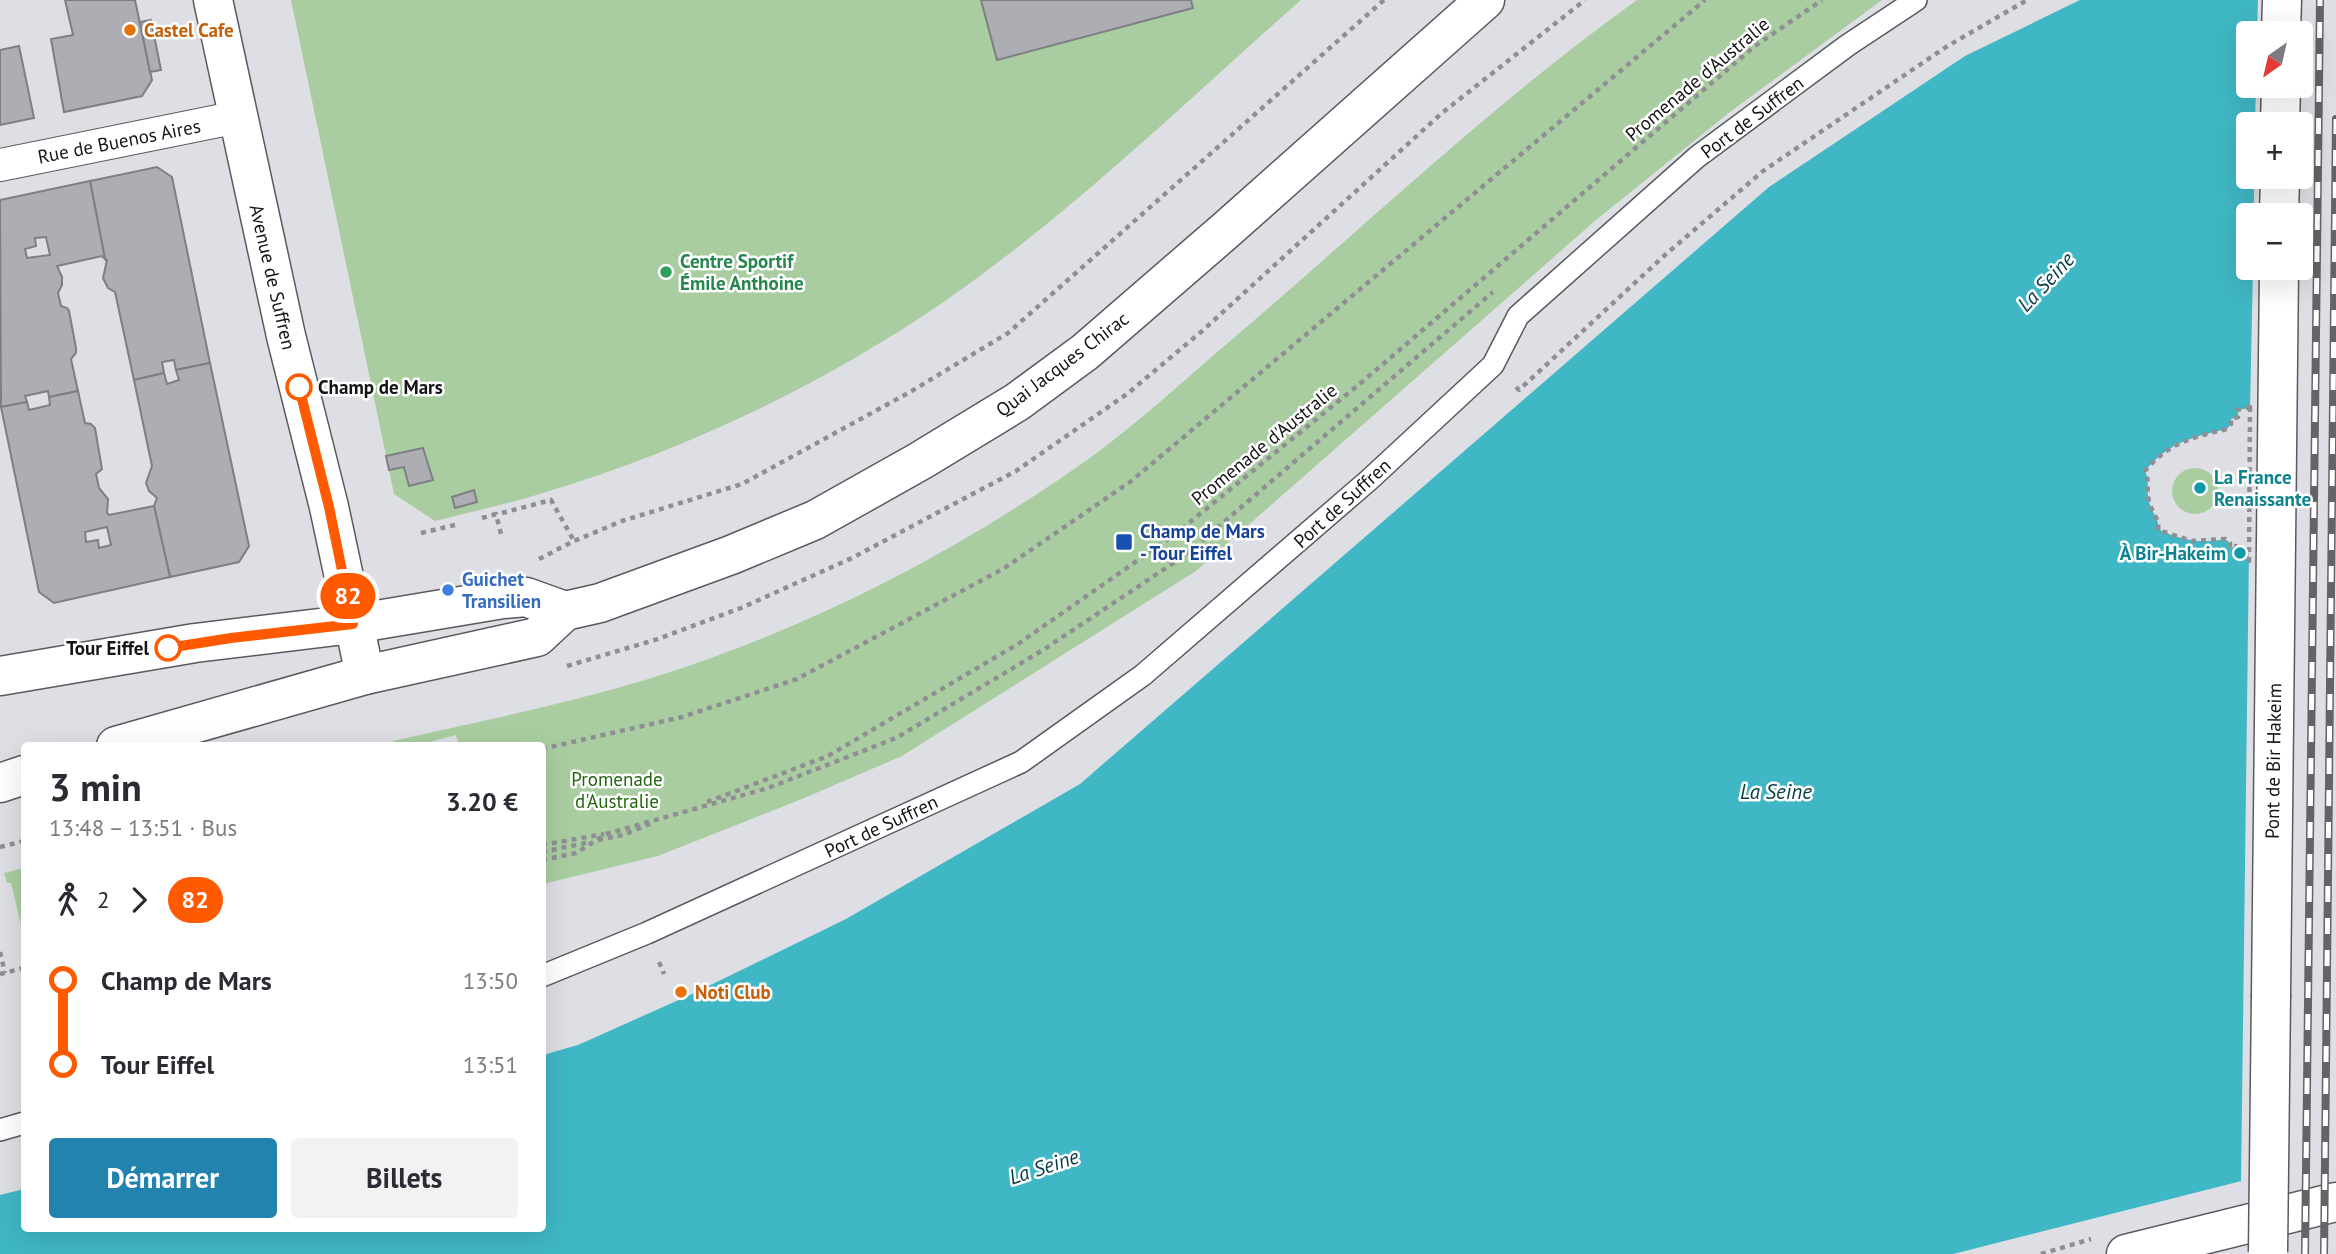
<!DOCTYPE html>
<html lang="fr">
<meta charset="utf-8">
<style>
body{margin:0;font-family:"PT Sans",sans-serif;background:#f2f2f3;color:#2b2b33;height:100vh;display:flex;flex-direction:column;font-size:26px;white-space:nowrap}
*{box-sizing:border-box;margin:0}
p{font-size:23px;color:#7c7c81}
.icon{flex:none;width:38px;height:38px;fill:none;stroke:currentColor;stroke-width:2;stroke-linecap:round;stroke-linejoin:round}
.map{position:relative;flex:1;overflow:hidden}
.panel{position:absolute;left:21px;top:742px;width:525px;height:490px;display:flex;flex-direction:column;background:#fff;border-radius:7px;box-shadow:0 7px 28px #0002}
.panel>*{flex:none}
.badge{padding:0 14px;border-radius:23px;font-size:24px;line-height:46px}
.needle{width:46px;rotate:214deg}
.controls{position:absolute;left:2236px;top:21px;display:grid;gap:14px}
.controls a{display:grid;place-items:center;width:77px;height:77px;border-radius:7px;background:#fff;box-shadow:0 7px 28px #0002;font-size:35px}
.map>.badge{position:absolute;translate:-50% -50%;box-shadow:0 0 0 4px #fff}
.legs{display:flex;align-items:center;gap:10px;height:77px;padding:0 28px;font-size:23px}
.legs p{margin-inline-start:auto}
.summary{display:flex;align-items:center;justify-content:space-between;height:119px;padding:0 28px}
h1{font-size:38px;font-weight:700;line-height:52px}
.primary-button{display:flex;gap:14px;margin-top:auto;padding:14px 28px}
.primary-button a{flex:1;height:80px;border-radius:7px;background:#2283af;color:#fff;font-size:28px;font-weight:700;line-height:80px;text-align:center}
.primary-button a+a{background:#f2f2f3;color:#2b2b33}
ul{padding:0 28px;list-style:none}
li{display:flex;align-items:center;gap:24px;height:84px;font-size:26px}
li i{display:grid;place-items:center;width:10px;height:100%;margin:0 9px;background:currentColor}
li i::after{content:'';width:18px;height:18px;margin:-9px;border:5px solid;border-radius:50%;background:#fff}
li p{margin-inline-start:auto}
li:first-child i{background:linear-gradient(#0000 50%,currentColor 0)}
li:last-child i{background:linear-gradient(currentColor 50%,#0000 0)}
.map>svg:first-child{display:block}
</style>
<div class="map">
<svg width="2336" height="1254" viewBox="0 0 2336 1254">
<rect width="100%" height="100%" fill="#dedfe4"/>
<g fill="#a9cda1">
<path d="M 291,0 L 1301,0 C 1184,103 1071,214 942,303 C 821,386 683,451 543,493 C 507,504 471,512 435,521 L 394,494 Z"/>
<path d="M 1637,0 L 1882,0 L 1730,112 L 1596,220 L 1196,571 L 902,756 L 802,799 L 658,856 L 543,884 L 542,746 L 459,745 L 456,735 L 418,745 L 395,745 L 393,741 C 477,722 562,705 645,680 C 802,632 953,555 1087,460 C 1137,424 1182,382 1229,342 C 1364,227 1493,103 1637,0 Z"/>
<circle cx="2195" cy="491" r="23"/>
<polygon points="24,868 24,928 22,929 11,883 7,883 4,873"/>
</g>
<path fill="#40b7c5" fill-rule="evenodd" d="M 2080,0 L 2336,0 L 2336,391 L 2238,410 L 2238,417 L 2231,419 L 2231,424 L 2227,429 C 2192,437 2168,443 2145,471 C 2150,481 2146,490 2149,501 C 2151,512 2160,519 2158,529 C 2180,540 2200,544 2225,539 L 2230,543 L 2231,548 L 2236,546 L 2237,554 L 2246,552 L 2247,561 L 2336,539 L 2336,1157 L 1953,1254 L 0,1254 L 0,1195 L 24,1189 L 24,1228 L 542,1228 L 543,1055 L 578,1045 L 692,994 L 846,919 L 1080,784 L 1769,187 L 1965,56 ZM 2249,33 L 2301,33 L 2301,86 L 2249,86 ZM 2249,124 L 2301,124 L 2301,177 L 2249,177 ZM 2249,215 L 2301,215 L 2301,268 L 2249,268 Z"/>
<g fill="#dedfe4">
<polygon points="2258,0 2336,0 2336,395 2250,410 2253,268 2301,268 2301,215 2254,215 2254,177 2301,177 2301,124 2255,124 2256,86 2301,86 2301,33 2257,33"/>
<polygon points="2336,535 2336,1160 2241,1184 2249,550 2250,557"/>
</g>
<g fill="#adaeb3" stroke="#7e7f83" stroke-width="2" fill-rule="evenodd">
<polygon points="65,0 135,0 152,80 142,96 64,112 51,39 73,35"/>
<polygon points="981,0 1191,0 1193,8 997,60"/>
<polygon points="151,20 161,70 150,72 140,22"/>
<polygon points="19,46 34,118 0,125 0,50"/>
<polygon points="157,167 172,177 210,363 176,370 174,360 162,362 164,373 134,380 115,292 108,288 103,278 107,260 105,259 90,181"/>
<path d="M 90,181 L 105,259 L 102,256 L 57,266 L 62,277 L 62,285 L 58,293 L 61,306 L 67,308 L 69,311 L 76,348 L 76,353 L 71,359 L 78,391 L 49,397 L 48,391 L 25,396 L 27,402 L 1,407 L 0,200 ZM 46,237 L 50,255 L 27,258 L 25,249 L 36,246 L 35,238 Z"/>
<polygon points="210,363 249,546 239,562 170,577 154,506 157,498 149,491 146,483 152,466 134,380 164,373 167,384 179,380 176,370"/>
<path d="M 78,391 L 85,423 L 91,424 L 95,428 L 102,469 L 96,474 L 99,488 L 108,499 L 107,513 L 109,515 L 154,506 L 170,577 L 54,603 L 39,592 L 1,407 L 27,402 L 29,410 L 50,405 L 49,397 ZM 107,527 L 111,545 L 99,548 L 98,540 L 86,542 L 85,532 Z"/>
<polygon points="423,448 433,480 409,486 404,467 389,470 386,456"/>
<polygon points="474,490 477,502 455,508 452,497"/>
</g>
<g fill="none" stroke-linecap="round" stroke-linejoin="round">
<g stroke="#595a5e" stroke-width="24">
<g id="service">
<polyline points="542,976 647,933 1021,762 1143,675 1369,480 1493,365 1518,316 1697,157 1848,45 1916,0"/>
<polyline points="0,1130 24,1123"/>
</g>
</g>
<g stroke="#595a5e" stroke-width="34">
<polyline id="pedestrian" points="0,165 238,117"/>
</g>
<g stroke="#595a5e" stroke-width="41">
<g id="secondary">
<polyline points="213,0 286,336 329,507 365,675"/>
<polyline points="2281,33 2282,0"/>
<polyline points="2280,124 2281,86"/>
<polyline points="2279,215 2280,177"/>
<polyline points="2271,995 2279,268"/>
</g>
</g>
<g stroke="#595a5e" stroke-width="41">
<g id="primary">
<polyline points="0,676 195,643 353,624 503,599 526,597 565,611"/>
<polyline points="116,746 365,675 537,637 565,611 600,603 731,555 815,520 920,461 1017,402 1085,352 1226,230 1485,0"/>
<polyline points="0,783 24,775"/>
<polyline points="2126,1254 2336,1202"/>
</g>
</g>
<g stroke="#8f8f93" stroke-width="4.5" stroke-dasharray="5 5" stroke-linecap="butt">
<polyline points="1516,387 1519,390 1665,255 1763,171 1946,47 2027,0"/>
<path d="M 2250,407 L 2249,561 L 2247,561 L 2246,552 L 2236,554 L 2236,546 L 2230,548 L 2230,543 L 2225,539 L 2192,541 L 2158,530 C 2160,519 2151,512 2149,501 C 2146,490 2150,481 2145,471 C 2168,443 2193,437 2227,429 L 2231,424 L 2231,419 L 2238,417 L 2237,410 Z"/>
<polyline points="502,513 551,500 574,541"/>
<polyline points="482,518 496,514 501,534"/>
<polyline points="421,533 455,525"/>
<polyline points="539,559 574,541 622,521 742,484 910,392 1008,333 1384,0"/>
<polyline points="567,666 658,639 741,608 852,558 1016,471 1127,394 1201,332 1442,113 1585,0"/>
<polyline points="542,749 682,717 797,679 1003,569 1130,482 1705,0"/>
<polyline points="707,802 828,756 1018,644 1174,535 1362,382 1755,46 1822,0"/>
<polyline points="598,840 623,835 650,824"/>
<polyline points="542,845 604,834"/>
<polyline points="0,847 24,841"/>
<polyline points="542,852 590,842"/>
<polyline points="542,860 576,853 606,834 768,788 896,738 1043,650 1184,556 1493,292"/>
<polyline points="0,952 5,973"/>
<polyline points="659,962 664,974"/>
<polyline points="0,974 24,968"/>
<polyline points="2041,1254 2091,1239"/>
</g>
<use href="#service" stroke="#fff" stroke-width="21"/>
<use href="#pedestrian" stroke="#fff" stroke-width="32"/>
<use href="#secondary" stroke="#fff" stroke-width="38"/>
<use href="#primary" stroke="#fff" stroke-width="38"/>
<g stroke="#646467" stroke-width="8">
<g id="rail">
<polyline points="2305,1254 2320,0"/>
<polyline points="2324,1254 2336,119"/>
</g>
</g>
<use href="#rail" stroke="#fff" stroke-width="5" stroke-dasharray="16" stroke-linecap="butt"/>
<g stroke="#595a5e" stroke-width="41" stroke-linecap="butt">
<polyline id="secondary-bridge" points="2268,1252 2271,995"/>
</g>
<use href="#secondary-bridge" stroke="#fff" stroke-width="38"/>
</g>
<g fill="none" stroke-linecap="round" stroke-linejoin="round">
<g stroke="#fff" stroke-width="16">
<polyline id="line-1" points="168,648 231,638 353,624 329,507 299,387"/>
</g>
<use href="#line-1" stroke="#ff5a00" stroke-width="10"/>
</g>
<g fill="#e8710a" stroke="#fff" stroke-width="2.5">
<circle cx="130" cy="30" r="7"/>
<circle cx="681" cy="992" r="7"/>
</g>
<circle fill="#2e9e5b" stroke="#fff" stroke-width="2.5" cx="666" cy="272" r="7"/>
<g fill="#fff" stroke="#ff5a00" stroke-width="3.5">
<circle cx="299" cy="387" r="12"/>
<circle cx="168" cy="648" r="12"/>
</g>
<g fill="#0f9aa8" stroke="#fff" stroke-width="2.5">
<circle cx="2200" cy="488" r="7"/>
<circle cx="2240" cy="553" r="7"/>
</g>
<rect fill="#1a4fb4" stroke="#fff" stroke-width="2.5" x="1115" y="533" width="18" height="18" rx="3.5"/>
<circle fill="#3f7fe0" stroke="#fff" stroke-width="2.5" cx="448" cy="590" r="7"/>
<g text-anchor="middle" stroke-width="5" stroke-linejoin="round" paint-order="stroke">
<g font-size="19" font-weight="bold" fill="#c56008" stroke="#fff" text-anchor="start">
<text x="144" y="37">Castel Cafe</text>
<text x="695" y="999">Noti Club</text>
</g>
<g font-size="19" fill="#141416" stroke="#fff">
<text transform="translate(1697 79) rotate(-40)" y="7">Promenade d'Australie</text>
<text transform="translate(1752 117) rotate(-37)" y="7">Port de Suffren</text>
<text transform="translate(119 141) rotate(-11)" y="7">Rue de Buenos Aires</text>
<text transform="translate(273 277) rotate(77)" y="7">Avenue de Suffren</text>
<text transform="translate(1062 364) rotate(-37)" y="7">Quai Jacques Chirac</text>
<text transform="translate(1264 444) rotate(-39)" y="7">Promenade d'Australie</text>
<text transform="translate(1342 503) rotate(-42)" y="7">Port de Suffren</text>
<text transform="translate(2273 761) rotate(-89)" y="7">Pont de Bir Hakeim</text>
<text transform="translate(881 826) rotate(-25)" y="7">Port de Suffren</text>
</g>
<g font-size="19" font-weight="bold" fill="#27864d" stroke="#fff" text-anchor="start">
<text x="680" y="268">Centre Sportif<tspan x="680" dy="22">Émile Anthoine</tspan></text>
</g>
<g font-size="19" font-weight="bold" fill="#141416" stroke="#fff" text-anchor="start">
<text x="318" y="394">Champ de Mars</text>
<text x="149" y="655" text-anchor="end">Tour Eiffel</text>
</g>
<g font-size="19" font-weight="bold" fill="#0d838f" stroke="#fff" text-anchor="start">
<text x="2214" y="484">La France<tspan x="2214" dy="22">Renaissante</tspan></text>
<text x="2226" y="560" text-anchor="end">À Bir-Hakeim</text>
</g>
<g font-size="19" font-weight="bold" fill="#164399" stroke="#fff" text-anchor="start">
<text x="1140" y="538">Champ de Mars<tspan x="1140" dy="22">- Tour Eiffel</tspan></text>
</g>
<g font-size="19" font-weight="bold" fill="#366cbe" stroke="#fff" text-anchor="start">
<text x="462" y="586">Guichet<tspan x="462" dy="22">Transilien</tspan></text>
</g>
<g font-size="19" fill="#236711" stroke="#fff">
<text x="617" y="786">Promenade<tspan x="617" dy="22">d'Australie</tspan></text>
</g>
<g font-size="21" font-style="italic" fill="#063e44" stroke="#fff">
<text transform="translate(2046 282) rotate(-47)" y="7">La Seine</text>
<text x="1776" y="799">La Seine</text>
<text transform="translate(1044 1167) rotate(-18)" y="7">La Seine</text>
</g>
</g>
</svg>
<div class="controls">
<a><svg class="needle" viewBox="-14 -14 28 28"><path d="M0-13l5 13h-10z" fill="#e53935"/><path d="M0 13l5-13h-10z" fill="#7c7c81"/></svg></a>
<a>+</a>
<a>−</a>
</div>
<b class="badge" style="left:348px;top:596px;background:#ff5a00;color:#fff">82</b>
<section class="panel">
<div class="summary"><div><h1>3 min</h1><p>13:48 – 13:51 · Bus</p></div><b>3.20 €</b></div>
<div class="legs"><svg class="icon" aria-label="walk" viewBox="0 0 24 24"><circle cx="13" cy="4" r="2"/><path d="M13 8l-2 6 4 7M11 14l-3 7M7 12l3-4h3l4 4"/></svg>2<svg class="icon" aria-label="forward" viewBox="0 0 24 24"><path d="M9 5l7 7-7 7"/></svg><b class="badge" style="background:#ff5a00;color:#fff">82</b></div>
<ul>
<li><i style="color:#ff5a00"></i><b>Champ de Mars</b><p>13:50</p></li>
<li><i style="color:#ff5a00"></i><b>Tour Eiffel</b><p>13:51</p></li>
</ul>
<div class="primary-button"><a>Démarrer</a><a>Billets</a></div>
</section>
</div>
